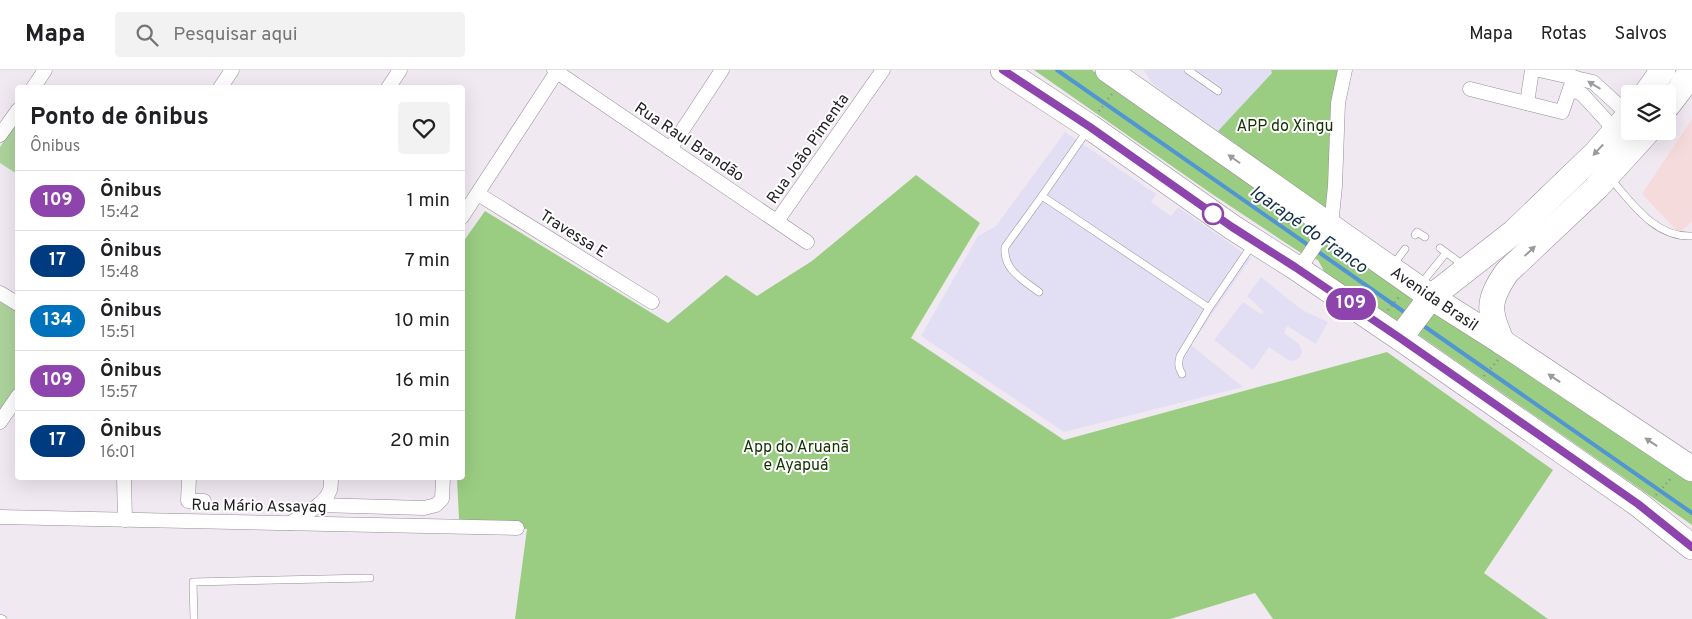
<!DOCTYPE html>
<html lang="pt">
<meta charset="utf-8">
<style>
body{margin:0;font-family:Overpass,sans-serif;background:#f2f2f2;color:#202124;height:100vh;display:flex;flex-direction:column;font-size:19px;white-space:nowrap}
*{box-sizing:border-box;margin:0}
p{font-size:16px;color:#757577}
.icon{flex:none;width:28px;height:28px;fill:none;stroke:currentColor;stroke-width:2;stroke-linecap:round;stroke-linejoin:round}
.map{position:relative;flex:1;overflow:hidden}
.sheet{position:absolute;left:15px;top:15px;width:450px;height:395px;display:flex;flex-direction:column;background:#fff;border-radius:5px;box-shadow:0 5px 20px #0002}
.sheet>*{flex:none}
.badge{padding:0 10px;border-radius:16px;font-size:18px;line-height:32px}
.tools{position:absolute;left:1621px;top:15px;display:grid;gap:10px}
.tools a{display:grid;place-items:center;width:55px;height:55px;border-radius:5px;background:#fff;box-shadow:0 5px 20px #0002;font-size:25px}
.map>.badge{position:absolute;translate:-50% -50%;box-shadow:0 0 0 2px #fff}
.round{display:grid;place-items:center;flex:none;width:52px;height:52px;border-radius:5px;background:#f2f2f2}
.headline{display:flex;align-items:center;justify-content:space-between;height:85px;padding:0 15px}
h1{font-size:24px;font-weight:700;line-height:38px}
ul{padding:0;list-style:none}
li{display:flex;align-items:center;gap:15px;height:60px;padding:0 15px;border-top:1px solid #e0e0e0}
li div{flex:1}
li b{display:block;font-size:19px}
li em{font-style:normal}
li .badge{min-width:55px;font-weight:700;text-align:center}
header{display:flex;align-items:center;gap:30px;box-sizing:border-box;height:70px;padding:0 25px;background:#fff;border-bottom:1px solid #e0e0e0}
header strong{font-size:24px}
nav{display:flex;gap:28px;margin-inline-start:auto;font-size:18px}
.search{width:350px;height:45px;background:#f2f2f2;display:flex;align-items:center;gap:12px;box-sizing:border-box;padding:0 18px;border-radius:5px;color:#757577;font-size:19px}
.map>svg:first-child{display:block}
</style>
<header>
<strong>Mapa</strong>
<div class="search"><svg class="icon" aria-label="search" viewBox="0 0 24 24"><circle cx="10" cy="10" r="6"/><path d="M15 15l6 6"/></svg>Pesquisar aqui</div>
<nav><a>Mapa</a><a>Rotas</a><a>Salvos</a></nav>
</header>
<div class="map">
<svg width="1692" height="549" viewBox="0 0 1692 549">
<rect width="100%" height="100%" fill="#f1e9f2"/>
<polygon fill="#f6dbdc" points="1692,49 1692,152 1679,163 1642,124"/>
<g fill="#e2dff5">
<polygon points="1144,0 1271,0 1272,3 1218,61 1164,23 1151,12"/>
<polygon points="1065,62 1156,124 1151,132 1171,146 1178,137 1251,188 1191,275 1243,317 1064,362 921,266 978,166 996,156"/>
<polygon points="1261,207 1302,240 1328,252 1316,274 1287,256 1284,263 1299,274 1302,281 1300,287 1294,291 1288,290 1269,277 1253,300 1214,270 1243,232 1261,244 1264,242 1247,226"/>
</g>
<g fill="#add39c">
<polygon points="17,53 17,104 0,93 0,77"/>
<polygon points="0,229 17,241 18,315 0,341"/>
</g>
<g fill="#9acd82">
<polygon points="1034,0 1092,0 1317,159 1613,361 1692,411 1692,455 1416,263 1325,203 1318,190 1301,183 1209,122"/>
<polygon points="1271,0 1340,0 1331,33 1332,145 1218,61 1272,3"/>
<polygon points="916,105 980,153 911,268 1064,370 1387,282 1553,400 1484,503 1548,549 1273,549 1255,523 1170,549 515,549 527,459 459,449 457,408 462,408 463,172 485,141 668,253 726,205 757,226 812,191"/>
</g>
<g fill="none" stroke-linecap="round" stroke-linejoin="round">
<g stroke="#5195d2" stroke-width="4">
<polyline points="1057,0 1311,177"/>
<polyline points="1317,181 1407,244"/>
<polyline points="1421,254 1692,443"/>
</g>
<g stroke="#958d95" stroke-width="8">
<g id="lane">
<polyline points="1188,0 1218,21"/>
<polyline points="1087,61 1042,126 1209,238 1252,175"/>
<path d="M 1610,108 C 1632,133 1655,168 1692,166"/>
<polyline points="1415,165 1417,162 1425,167"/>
<polyline points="1440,178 1463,195"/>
<polyline points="1393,195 1405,179"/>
<polyline points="1420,215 1446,183"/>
<path d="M 1039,222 C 1023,210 1003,200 1005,177 L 1042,126"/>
<path d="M 1182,304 C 1178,297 1178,293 1180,286 L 1209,238"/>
<polyline points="0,548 3,549"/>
<polyline points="194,549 193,512 370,508"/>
</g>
</g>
<g stroke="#958d95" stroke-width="15">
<g id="street">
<polyline points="554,0 807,172"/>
<polyline points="1539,0 1593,12 1629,45"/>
<polyline points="33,18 45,0"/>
<polyline points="220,18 232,0"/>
<polyline points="388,18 400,0"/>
<polyline points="1470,19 1562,42 1574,7"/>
<polyline points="1570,19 1582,24 1615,60"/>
<polyline points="1527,33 1532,0"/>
<polyline points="0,65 18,40"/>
<polyline points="670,79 722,0"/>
<polyline points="478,124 652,232"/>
<polyline points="462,147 558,0"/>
<polyline points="777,151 883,0"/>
<polyline points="1295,197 1306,189 1329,155 1332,146 1335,116 1338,33 1345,0"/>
<polyline points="0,223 18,234"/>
<polyline points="0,352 18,326"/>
<polyline points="124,408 125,450"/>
<polyline points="189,408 188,431 204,431"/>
<polyline points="318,435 424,438 436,435 442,429 443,408"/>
<polyline points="0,447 517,458"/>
<path d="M 290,453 C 303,445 325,435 330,420 C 331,416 331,411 331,408"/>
</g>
</g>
<g stroke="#958d95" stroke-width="26">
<g id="highway">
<polyline points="1003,0 1090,57 1232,157 1295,197 1400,268 1638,434 1692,477"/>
<polyline points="1108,0 1431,227 1502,272 1692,399"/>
<polyline points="1646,24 1663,0"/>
<polyline points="1668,35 1681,18 1691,0"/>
<polyline points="1400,268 1431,227 1514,162 1597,82 1630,44"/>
<path d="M 1502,272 C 1488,241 1487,231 1507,202 L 1596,118 L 1648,61"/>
</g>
</g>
<g stroke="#8b868c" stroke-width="2.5" stroke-dasharray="1 4" stroke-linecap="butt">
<polyline points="1099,41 1112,24"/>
<polyline points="1388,240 1399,227"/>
<polyline points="1484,306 1498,290"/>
<polyline points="1656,425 1672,407"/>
</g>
<use href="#lane" stroke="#fff" stroke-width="7"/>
<use href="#street" stroke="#fff" stroke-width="14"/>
<use href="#highway" stroke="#fff" stroke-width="25"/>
</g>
<defs><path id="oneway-solid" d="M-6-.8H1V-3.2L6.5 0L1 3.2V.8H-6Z" transform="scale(1.25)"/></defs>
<g fill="#9b9a9c">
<use href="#oneway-solid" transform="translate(1594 15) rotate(-149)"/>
<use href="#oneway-solid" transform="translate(1598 80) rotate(133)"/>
<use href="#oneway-solid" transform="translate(1234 89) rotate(-145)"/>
<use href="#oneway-solid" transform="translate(1530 181) rotate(-43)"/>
<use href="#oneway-solid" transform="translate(1554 308) rotate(-146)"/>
<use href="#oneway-solid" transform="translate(1651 372) rotate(-146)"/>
</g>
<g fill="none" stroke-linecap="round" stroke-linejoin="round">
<g stroke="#fff" stroke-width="11">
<polyline id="line" points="1003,0 1090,57 1232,157 1295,197 1400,268 1638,434 1692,477"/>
</g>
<use href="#line" stroke="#8e44ad" stroke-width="8"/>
</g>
<circle fill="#fff" stroke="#8e44ad" stroke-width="2.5" cx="1213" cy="144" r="10"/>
<g text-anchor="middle" stroke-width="4" stroke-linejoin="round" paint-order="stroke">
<g font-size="16" fill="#133300" stroke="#fff">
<text x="1285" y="61">APP do Xingu</text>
<text x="796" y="382">App do Aruanã<tspan x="796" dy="18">e Ayapuá</tspan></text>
</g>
<g font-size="16" fill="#211e22" stroke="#fff">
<text transform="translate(690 71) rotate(34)" y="6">Rua Raul Brandão</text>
<text transform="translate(807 78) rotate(-55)" y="6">Rua João Pimenta</text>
<text transform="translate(574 163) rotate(32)" y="6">Travessa E</text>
<text transform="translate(1435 228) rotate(34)" y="6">Avenida Brasil</text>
<text transform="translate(259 435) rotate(1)" y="6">Rua Mário Assayag</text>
</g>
<g font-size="18" font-style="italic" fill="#13304a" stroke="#fff">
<text transform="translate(1309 159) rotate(35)" y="6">Igarapé do Franco</text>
</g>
</g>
</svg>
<div class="tools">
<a><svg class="icon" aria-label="layers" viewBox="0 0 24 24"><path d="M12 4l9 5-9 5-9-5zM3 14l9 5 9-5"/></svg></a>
</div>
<b class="badge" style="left:1351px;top:234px;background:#8e44ad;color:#fff">109</b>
<section class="sheet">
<div class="headline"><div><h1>Ponto de ônibus</h1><p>Ônibus</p></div><a class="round"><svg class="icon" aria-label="heart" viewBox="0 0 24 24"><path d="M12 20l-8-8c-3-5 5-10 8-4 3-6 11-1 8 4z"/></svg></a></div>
<ul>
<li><span class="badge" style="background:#8e44ad;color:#fff">109</span><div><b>Ônibus</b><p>15:42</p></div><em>1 min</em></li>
<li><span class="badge" style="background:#003b80;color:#fff">17</span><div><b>Ônibus</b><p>15:48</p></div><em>7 min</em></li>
<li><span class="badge" style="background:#0072bc;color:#fff">134</span><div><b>Ônibus</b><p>15:51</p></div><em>10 min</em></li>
<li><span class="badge" style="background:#8e44ad;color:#fff">109</span><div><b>Ônibus</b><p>15:57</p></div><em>16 min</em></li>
<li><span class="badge" style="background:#003b80;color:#fff">17</span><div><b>Ônibus</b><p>16:01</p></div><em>20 min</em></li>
</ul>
</section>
</div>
